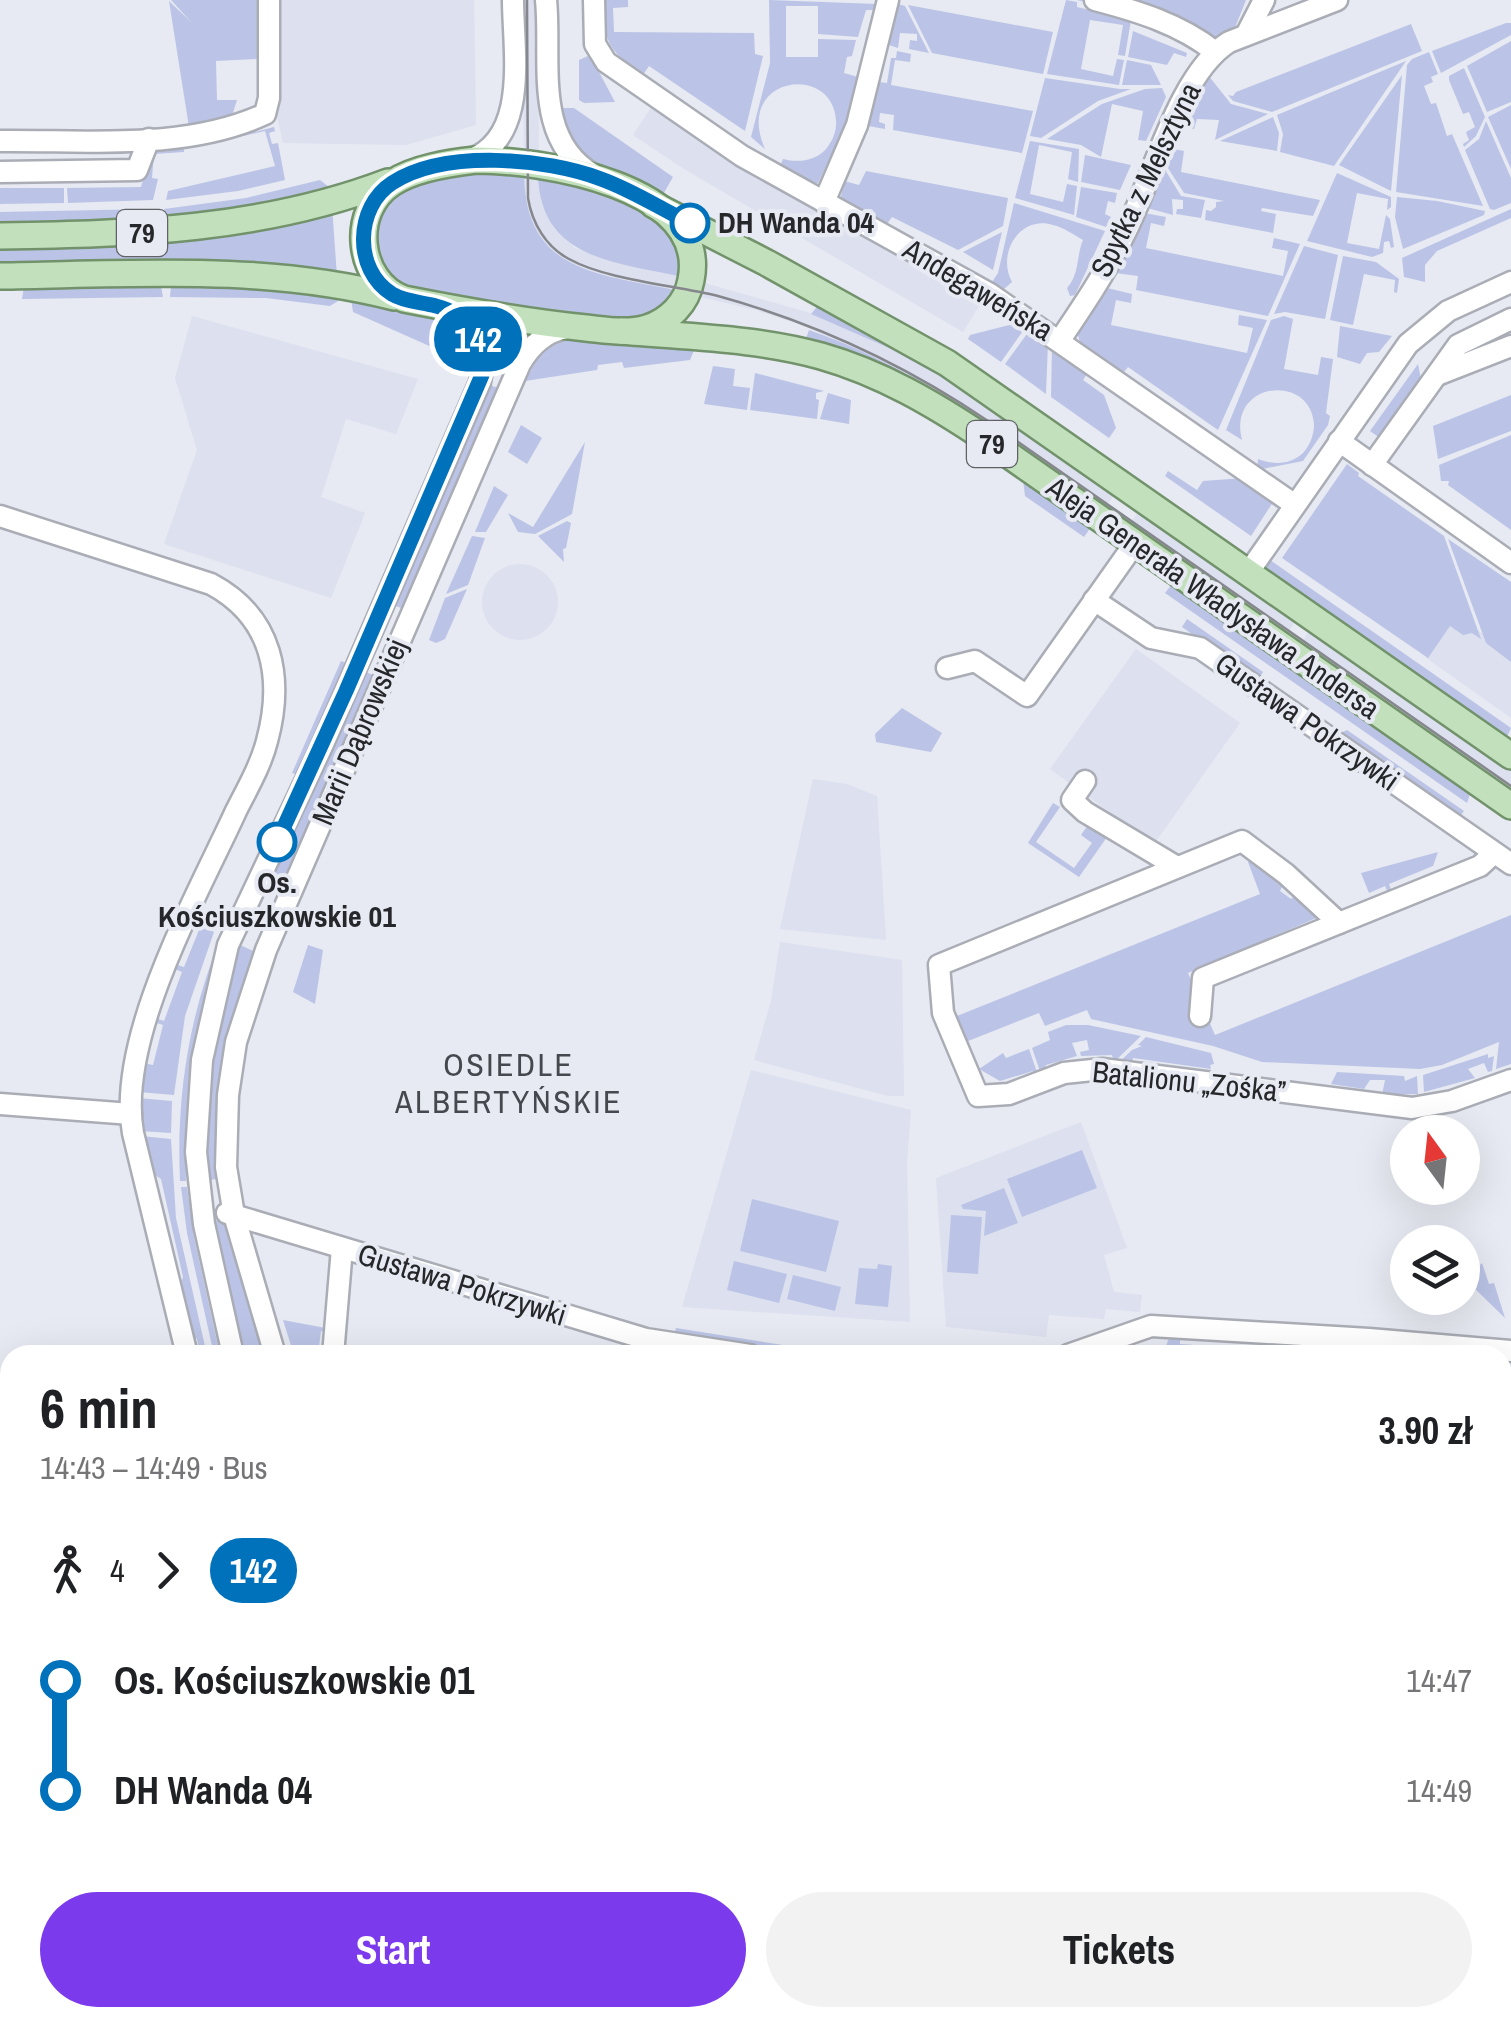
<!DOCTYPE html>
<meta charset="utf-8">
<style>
body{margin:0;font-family:"Archivo Narrow",sans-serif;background:#f2f2f2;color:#202124;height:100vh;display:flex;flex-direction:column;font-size:38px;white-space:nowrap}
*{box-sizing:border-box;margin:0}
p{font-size:32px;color:#757577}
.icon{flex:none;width:55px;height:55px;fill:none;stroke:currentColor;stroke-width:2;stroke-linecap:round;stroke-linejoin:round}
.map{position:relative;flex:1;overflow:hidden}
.details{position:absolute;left:0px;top:1345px;width:1512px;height:682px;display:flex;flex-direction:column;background:#fff;border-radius:30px 30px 0 0;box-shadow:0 10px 40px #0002}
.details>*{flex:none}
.badge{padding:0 20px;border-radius:32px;font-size:35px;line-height:65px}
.needle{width:65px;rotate:345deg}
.fabs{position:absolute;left:1390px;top:1115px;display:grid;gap:20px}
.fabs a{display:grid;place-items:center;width:90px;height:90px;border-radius:50%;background:#fff;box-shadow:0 10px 40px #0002;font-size:50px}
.map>.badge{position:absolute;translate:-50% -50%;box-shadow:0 0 0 5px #fff}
.legs{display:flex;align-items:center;gap:15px;height:110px;padding:0 40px;font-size:32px}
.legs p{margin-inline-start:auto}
.head{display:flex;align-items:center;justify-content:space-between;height:170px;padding:0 40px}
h1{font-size:55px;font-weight:800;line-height:75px}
.action{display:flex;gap:20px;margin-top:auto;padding:20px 40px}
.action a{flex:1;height:115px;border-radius:60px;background:#7c3aed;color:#fff;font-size:40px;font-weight:800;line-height:115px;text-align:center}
.action a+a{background:#f2f2f2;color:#202124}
ul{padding:0 40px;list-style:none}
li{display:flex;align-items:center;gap:35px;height:110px;font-size:38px}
li i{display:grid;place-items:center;width:15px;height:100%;margin:0 12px;background:currentColor}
li i::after{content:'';width:25px;height:25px;margin:-12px;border:8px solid;border-radius:50%;background:#fff}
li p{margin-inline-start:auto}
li:first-child i{background:linear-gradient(#0000 50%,currentColor 0)}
li:last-child i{background:linear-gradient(currentColor 50%,#0000 0)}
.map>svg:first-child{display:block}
</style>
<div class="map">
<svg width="1511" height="2026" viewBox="0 0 1511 2026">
<rect width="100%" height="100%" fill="#e7eaf2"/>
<g fill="#dce0ef">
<polygon points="277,0 474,0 476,125 406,145 283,143 276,111"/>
<polygon points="523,0 538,0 539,188 542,205 553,227 575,248 601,258 683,277 807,312 889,348 964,389 1114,495 1105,508 955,403 872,357 804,326 756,310 581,269 557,257 534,229 524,195"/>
<polygon points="652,106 789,193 984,298 963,332 684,169 633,135"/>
<polygon points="192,316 418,379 396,434 346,419 321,497 365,513 331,598 164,544 197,450 175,378"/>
<polygon points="1138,512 1295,621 1289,632 1286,634 1130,524"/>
<circle cx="520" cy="602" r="38"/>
<polygon points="1455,614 1511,654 1511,718 1425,657"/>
<polygon points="1309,631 1511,772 1511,790 1301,644"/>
<polygon points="1136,649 1240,723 1154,844 1050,769"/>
<polygon points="813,779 847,784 877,796 886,940 780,929"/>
<polygon points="780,942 902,960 904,1096 888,1096 754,1060 771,1001"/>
<polygon points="751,1070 911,1110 907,1163 910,1322 682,1307"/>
<polygon points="1081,1122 1127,1248 1104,1255 1114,1292 1142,1295 1140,1312 1106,1309 1104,1319 1049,1315 1046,1337 946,1327 936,1178"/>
<polygon points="1502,1361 1511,1361 1511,1740 1502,1733"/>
<polygon points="0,1796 10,1796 10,1951 0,1940 3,1829 0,1828"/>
<polygon points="347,2018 958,2018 960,2026 346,2026"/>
</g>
<g fill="#bbc4e6">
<polygon points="171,0 257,0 257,59 216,61 217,100 237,100 232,116 189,127 169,1 191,22"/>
<path d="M 604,0 L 628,0 L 628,7 L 613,8 L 614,32 L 754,33 L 755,54 L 763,56 L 745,131 L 649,66 L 643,75 C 607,49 604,43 604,0 Z"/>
<path d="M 769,0 L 877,4 L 876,10 L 866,10 L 858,37 L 818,34 L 818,6 L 786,6 L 786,57 L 818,57 L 818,39 L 856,40 L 852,56 L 847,57 L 844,73 L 858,77 L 846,123 L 818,183 L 812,183 L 780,166 L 783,159 C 799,163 815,161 826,149 C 833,141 837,130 836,120 C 832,62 733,77 765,149 L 751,137 L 770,63 Z"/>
<polygon points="1066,0 1077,2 1077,7 1131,20 1125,56 1118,55 1123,25 1090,20 1081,69 1113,76 1117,59 1124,60 1119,85 1047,74"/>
<polygon points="1077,0 1246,0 1236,25 1217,45 1113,8"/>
<polygon points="898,4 905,6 929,53 909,49 910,40 917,41 917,34 900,33 898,48 889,45"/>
<polygon points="908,5 1053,32 1043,74 932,53"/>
<polygon points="1506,23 1511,23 1511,35 1441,73 1432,51"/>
<polygon points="1411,24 1422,51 1272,112 1233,101 1228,95 1233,96 1236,92"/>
<polygon points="1133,31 1187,53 1186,57 1174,53 1167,65 1128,57"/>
<polygon points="1511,41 1511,102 1487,112 1467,66"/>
<polygon points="897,51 911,54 910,62 895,60 891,85 1033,111 1022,153 893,130 894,115 880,113 879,122 885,124 885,129 868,126 879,82 887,83 891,58 896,58"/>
<polygon points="1429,52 1438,74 1431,77 1433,82 1424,86 1431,104 1436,103 1447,136 1452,134 1483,206 1396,192 1407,65 1412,59"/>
<polygon points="590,55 615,102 584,103 579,100 579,60"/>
<polygon points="1127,60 1151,65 1161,85 1122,85"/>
<polygon points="1406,61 1334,166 1280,152 1283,134 1277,115"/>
<polygon points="1464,68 1485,117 1476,136 1464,147 1463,144 1469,140 1466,132 1475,127 1469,112 1463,114 1449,80 1449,76"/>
<polygon points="1208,75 1231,104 1268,114 1215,140 1219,120 1197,119 1194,129 1184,127"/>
<polygon points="1402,75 1391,191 1339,165"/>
<polygon points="1045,78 1120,89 1131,89 1098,101 1041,138 1030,136"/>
<polygon points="1162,88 1166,97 1146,141 1138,140 1143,111 1112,104 1101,157 1081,145 1047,139 1102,104 1145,89"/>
<polygon points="1511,105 1511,169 1488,117"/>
<path d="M 562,108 L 574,108 L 673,177 L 661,198 C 617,176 569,164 562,108 Z"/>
<polygon points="1273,117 1279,133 1277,151 1220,141"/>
<polygon points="1486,121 1511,178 1511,203 1494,210 1490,209 1465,150 1479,139"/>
<polygon points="274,127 275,131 269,133 272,144 278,143 285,180 238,191 166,200 168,191 275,166 265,131 196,147"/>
<polygon points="1030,141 1079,149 1078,182 1068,179 1072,152 1039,145 1030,194 1063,202 1067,184 1077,186 1074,215 1015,198"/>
<polygon points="184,149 184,152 154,154 152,178 158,179 153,200 68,203 67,188 141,187 151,150"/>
<polygon points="1174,149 1184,151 1181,172 1320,200 1313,216 1262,208 1261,211 1276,214 1273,233 1205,220 1206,210 1211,211 1216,207 1216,202 1224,201 1184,193 1166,165"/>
<polygon points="1085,155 1131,165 1120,190 1081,182"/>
<polygon points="1164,168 1181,196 1205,200 1201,218 1176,214 1177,209 1183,209 1183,200 1172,199 1173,215 1147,208"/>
<path d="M 524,171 C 524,274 598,273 679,291 L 672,302 L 640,321 L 550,315 L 408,290 L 382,270 L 372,236 L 384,202 L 412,185 L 457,173 Z"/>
<polygon points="866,171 1008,198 1003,226 958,250 892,217 887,224 841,197 844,181 859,185"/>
<path d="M 538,173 C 576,183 664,204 680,245 C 683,254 682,267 683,277 C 616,262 539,260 538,173 Z"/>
<polygon points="1337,173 1391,197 1391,207 1387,210 1388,199 1357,193 1347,243 1379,249 1386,215 1390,219 1394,247 1391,248 1389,241 1384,242 1383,253 1372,257 1307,241"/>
<polygon points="320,180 329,187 260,206 165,219 164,209 246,198"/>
<polygon points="1081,187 1117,193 1115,203 1108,201 1105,214 1111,217 1106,227 1076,217"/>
<polygon points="0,188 64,188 64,203 0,204"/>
<polygon points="1397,197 1437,201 1485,211 1484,215 1403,249 1395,217"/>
<path d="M 1014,203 L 1105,231 L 1075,295 L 1070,296 L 1067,288 C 1080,273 1076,257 1083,240 C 1074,235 1063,227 1053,225 C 1021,215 996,252 1012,282 L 1004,289 L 992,282 L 998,273 Z"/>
<polygon points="332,206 337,276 0,269 0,243"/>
<polygon points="150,209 142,222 0,224 0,212"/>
<polygon points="1511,209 1511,218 1437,251 1425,265 1425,282 1404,277 1402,258"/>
<polygon points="1144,213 1166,217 1164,226 1151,223 1146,248 1283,276 1288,251 1272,248 1274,238 1300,244 1268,316 1136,290 1138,276 1115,273"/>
<polygon points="1002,232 993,270 963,252"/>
<polygon points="1304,246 1338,255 1325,319 1285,312 1274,314"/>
<polygon points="1343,256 1376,262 1399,279 1397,293 1394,292 1395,280 1364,274 1353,325 1330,320"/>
<polygon points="265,285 339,297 338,301 330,306 266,298 170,297 171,285"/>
<polygon points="161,286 163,297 22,299 24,287"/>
<polygon points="1107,288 1132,294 1131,303 1116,300 1111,325 1247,353 1253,328 1238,325 1239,315 1267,320 1218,430 1128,367 1123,373 1080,343 1077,331"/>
<path d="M 351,299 C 401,309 465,305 472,365 L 353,312 Z"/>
<polygon points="820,303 889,337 1117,491 1114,495 963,389 889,348 811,314"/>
<path d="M 1284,316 L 1293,319 L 1284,369 L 1318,375 L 1321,357 L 1333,359 L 1326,413 L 1330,416 L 1328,425 L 1303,461 L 1257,470 L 1258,459 C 1274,465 1290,465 1303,453 C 1310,445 1314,435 1314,424 C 1310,372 1227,382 1242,440 L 1226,430 L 1271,320 Z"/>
<polygon points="1017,323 1025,328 1001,362 968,339 970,335"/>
<polygon points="478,325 536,333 510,377 487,371"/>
<polygon points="1340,326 1392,336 1379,352 1367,353 1360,364 1337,357"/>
<path d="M 809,330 C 920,368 1010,441 1105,508 L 804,344 Z"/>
<polygon points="1029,331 1048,343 1046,394 1005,364"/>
<polygon points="569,338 695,348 690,360 624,368 622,362 598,365 597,370 525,381 541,352"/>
<polygon points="1052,347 1088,372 1083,380 1104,395 1116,428 1109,438 1051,397"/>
<polygon points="1418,364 1422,384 1384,441 1370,431"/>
<polygon points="713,366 735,369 733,386 750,388 747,410 704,404"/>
<polygon points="755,373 824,391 816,393 816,399 819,400 817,419 750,410"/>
<polygon points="484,383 504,390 409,611 388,603"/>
<polygon points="828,393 851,400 849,424 820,419"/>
<polygon points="1511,395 1511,431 1438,459 1433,426"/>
<polygon points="521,425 542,438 527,464 508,452"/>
<polygon points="1511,435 1511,530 1448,485 1449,481 1441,481 1439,465"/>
<polygon points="585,442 572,514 535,534 518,532 508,513 533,527"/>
<polygon points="1347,464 1359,473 1358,476 1444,536 1481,639 1472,633 1463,635 1450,626 1428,658 1282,558"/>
<polygon points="1168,471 1197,490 1203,481 1244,478 1275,499 1251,536 1165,476"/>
<polygon points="1023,480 1091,527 1084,537 1025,496"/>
<polygon points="494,486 508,495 486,532 475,532"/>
<polygon points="567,521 571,523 566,548 563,549 564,562 538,536"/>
<polygon points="472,536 485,538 468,585 446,594"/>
<polygon points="1448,539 1511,582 1511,662 1486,643"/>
<polygon points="1267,558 1511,728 1506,739 1264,570"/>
<polygon points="1172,584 1471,791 1467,803 1165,593"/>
<polygon points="467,589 445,639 436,643 429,640 445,598"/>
<polygon points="1187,619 1263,672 1258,680 1182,627"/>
<polygon points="341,661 346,663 298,775 292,773"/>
<polygon points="359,669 380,678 287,892 267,883"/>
<polygon points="902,708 942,733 931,752 876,742 875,734"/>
<polygon points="1347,730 1464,811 1458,819 1337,735"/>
<polygon points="1053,803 1060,807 1036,842 1074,868 1092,843 1081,835 1088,825 1107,837 1079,877 1028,843"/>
<polygon points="1438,852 1433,866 1389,884 1392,893 1389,895 1385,886 1369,893 1361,873"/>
<polygon points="1250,860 1285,881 1280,891 1291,899 1298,892 1321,916 1188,973 1215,1035 1511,915 1511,1064 1496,1069 1499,1042 1442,1065 1420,1069 1262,1062 1213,1046 1091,1019 1087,1010 1045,1026 1039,1013 963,1043 952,1018 1260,894 1248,862"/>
<polygon points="201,925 214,932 185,1016 174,1095 138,1092 143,1063 153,1065 163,1025 154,1022 155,1018 164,1021 182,972 172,968 174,964 184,967"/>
<path d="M 221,937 L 189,1073 L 185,1136 L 186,1181 L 180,1181 C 176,1096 189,1015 221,937 Z"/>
<polygon points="240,945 260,954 223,1179 201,1180 203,1082 232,965"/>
<polygon points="308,945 323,950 315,1004 293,992"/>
<polygon points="1066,1025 1088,1025 1141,1036 1114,1062 1112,1055 1081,1056 1080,1052 1089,1050 1087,1040 1072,1043 1077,1056 1046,1065 1042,1077 1032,1048 1050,1040 1048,1032"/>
<polygon points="1146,1037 1211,1053 1214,1064 1210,1065 1211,1069 1133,1058 1131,1068 1117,1064 1132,1050 1142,1046 1138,1045"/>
<polygon points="1029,1049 1039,1078 1033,1071 1000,1081 979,1069 1003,1053 1006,1058"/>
<polygon points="1488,1054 1488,1058 1494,1056 1492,1071 1488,1072 1484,1063 1468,1069 1475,1078 1424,1092 1423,1075"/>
<polygon points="1337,1072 1404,1076 1405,1081 1417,1076 1418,1094 1382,1095 1385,1080 1370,1080 1364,1089 1331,1084"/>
<polygon points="138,1098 172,1101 171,1133 139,1131"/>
<polygon points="141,1136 171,1139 176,1218 207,1355 200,1355 197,1339 191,1335 180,1285 183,1277 161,1179 152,1173"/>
<polygon points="1082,1150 1097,1188 1022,1217 1007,1179"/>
<polygon points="181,1187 187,1187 194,1237 220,1355 214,1355 187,1233"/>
<polygon points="1004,1188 1018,1223 984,1236 986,1211 963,1209 961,1205"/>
<polygon points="752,1199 839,1221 826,1272 740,1251"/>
<polygon points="951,1215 982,1217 978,1274 947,1272"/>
<polygon points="218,1220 223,1220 230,1228 264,1355 236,1355 213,1222"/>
<polygon points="734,1261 787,1274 779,1303 727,1290"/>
<polygon points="1482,1263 1489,1284 1494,1283 1505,1318 1469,1283 1468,1276"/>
<polygon points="878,1264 892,1266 888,1307 855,1304 859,1268 877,1269"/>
<polygon points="793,1275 841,1287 835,1311 787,1299"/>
<polygon points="283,1320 331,1329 331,1332 321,1331 319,1347 326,1348 325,1355 294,1355"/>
<polygon points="676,1328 846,1355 802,1355 674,1336"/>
<polygon points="1180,1334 1180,1344 1341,1355 1342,1345 1350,1348 1354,1355 1273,1355 1179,1349 1178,1355 1170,1355 1166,1347 1168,1340"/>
<polygon points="958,2018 1131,2018 1126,2026 960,2026"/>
<polygon points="1154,2018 1299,2018 1300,2026 1153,2026"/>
</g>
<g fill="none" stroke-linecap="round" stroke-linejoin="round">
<g stroke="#aaadb5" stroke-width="25">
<g id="minor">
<path d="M 546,0 C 552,59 532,140 594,175"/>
<polyline points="594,0 595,44 606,62 742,156 990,294 1295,505"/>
<path d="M 1095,0 C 1137,11 1180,24 1214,51"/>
<polyline points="1246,35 1264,0"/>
<path d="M 0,141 C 87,140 185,151 265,114 L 269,98 L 269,0"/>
<path d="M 469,160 C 530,139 513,50 513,0"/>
<polyline points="0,172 137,170 149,139"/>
<polyline points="824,202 857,125 888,0"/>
<path d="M 1060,340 C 1083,306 1106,272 1124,235 C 1152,181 1178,74 1229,42 L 1337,0"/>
<polyline points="1437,375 1511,346"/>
<polyline points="1339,441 1511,563"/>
<polyline points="1372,465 1458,345 1511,319"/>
<path d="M 0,516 L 211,584 C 273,617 284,678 267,741 C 261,765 247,789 236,811 C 197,896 116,1039 133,1133 L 187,1355"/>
<polyline points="1248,573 1408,344 1448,311 1511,282"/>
<polyline points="1094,600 1151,638 1200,648 1511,864"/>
<polyline points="947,668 975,661 1027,696 1135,543"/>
<polyline points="1085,781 1072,800 1085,812 1177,867"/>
<polyline points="1339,923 1286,874 1242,841 939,965 943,1013 978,1096 1009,1094 1064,1073 1102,1069 1412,1108 1452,1101 1511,1080"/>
<polyline points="1200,1016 1203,978 1480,866 1494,853"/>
<polyline points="0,1104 131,1114"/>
<polyline points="227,1213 646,1339 750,1355"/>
<path d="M 233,1355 L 204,1224 L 196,1152 L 202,1060 L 228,945 L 322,746 L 480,382 C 487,350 476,323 446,309"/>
<path d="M 275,1355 L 234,1215 L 226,1167 L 228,1095 L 236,1042 L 266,950 L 520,364 C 531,345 545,332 567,328"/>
<polyline points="333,1355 342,1248"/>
<polyline points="1068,1355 1151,1326 1369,1339 1511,1351"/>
<polyline points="0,1463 10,1464"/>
<polyline points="1502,1749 1505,1744 1511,1748"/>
<polyline points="0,1977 10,1980"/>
<polyline points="69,2026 72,2018"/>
<polyline points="256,2026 256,2018"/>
<polyline points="292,2026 293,2018"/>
</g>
</g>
<g stroke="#71926a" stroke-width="30">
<g id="major">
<path d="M 476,160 C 540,160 710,185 691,280 C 687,303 669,321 647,328 C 627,334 606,330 586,328 C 525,322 465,311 404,299 C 357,282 349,211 392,183 C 414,168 449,163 476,160 Z"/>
<polyline points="654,205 767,263 947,363 1511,756"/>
<path d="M 0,236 C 133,234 262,230 388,182"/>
<path d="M 0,276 C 133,274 265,264 394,297"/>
<path d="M 621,331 C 687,337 757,338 821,356 C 881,373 934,404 986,439 L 1511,806"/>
<polyline points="1502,1839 1511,1827"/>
<polyline points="1502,1911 1511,1899"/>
<polyline points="1371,2026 1377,2018"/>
<polyline points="1422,2026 1428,2018"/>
</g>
</g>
<use href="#minor" stroke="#fff" stroke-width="20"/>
<use href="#major" stroke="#c2e0bb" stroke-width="25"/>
<g stroke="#85878d" stroke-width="2.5">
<path d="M 527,0 L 528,198 C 532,223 546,247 569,259 C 607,280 674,285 718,296 C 816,323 904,364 988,421 L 1511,786"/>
<polyline points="1502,1868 1511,1856"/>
<polyline points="1401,2026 1407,2018"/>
</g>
</g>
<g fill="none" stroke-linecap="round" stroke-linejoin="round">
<g stroke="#fff" stroke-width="22">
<path id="line-1" d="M 277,842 L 346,691 L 482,375 C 486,342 469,314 436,306 C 422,302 405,302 392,294 C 353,270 355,207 392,183 C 445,149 545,158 601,179 C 632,190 661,209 690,223"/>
</g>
<use href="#line-1" stroke="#0072bc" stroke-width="15"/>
</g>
<g fill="#fff" stroke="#0072bc" stroke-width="5">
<circle cx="690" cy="223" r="18"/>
<circle cx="277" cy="842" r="18"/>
</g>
<g text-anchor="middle" stroke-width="8" stroke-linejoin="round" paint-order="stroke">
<g fill="#e7eaf2" stroke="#606266" stroke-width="2.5">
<rect x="117" y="210" width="50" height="46" rx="8"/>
<rect x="967" y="421" width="50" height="46" rx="8"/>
</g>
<g font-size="28" font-weight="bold" fill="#26272a">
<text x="142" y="243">79</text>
<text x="992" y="454">79</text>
</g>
<g font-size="30" fill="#26272a" stroke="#e7eaf2">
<text transform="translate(1146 180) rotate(-64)" y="10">Spytka z Melsztyna</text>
<text transform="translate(978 290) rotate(31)" y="10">Andegaweńska</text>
<text transform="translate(1213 598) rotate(35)" y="10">Aleja Generała Władysława Andersa</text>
<text transform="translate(1307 722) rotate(35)" y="10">Gustawa Pokrzywki</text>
<text transform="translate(360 732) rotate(-67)" y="10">Marii Dąbrowskiej</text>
<text transform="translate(1189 1082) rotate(6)" y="10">Batalionu „Zośka”</text>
<text transform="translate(462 1285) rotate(17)" y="10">Gustawa Pokrzywki</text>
</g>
<g font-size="30" font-weight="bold" fill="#26272a" stroke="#e7eaf2" text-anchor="start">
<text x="718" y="233">DH Wanda 04</text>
<text x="277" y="893" text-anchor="middle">Os.<tspan x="277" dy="34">Kościuszkowskie 01</tspan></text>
</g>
<g font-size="32" letter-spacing="2.5" fill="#46484f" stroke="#e7eaf2">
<text x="509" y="1076">OSIEDLE<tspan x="509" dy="37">ALBERTYŃSKIE</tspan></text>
</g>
</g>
</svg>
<div class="fabs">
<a><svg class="needle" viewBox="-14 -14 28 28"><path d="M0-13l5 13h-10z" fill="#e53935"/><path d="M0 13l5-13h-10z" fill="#757577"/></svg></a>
<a><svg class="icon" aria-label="layers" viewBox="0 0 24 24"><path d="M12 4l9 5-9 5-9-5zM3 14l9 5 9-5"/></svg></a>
</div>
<b class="badge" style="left:478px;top:339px;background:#0072bc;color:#fff">142</b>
<section class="details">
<div class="head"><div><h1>6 min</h1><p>14:43 – 14:49 · Bus</p></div><b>3.90 zł</b></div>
<div class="legs"><svg class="icon" aria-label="walk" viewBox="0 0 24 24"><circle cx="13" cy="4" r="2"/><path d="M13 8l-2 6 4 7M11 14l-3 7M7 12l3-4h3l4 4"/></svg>4<svg class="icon" aria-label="forward" viewBox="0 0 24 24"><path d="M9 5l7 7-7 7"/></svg><b class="badge" style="background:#0072bc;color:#fff">142</b></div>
<ul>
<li><i style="color:#0072bc"></i><b>Os. Kościuszkowskie 01</b><p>14:47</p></li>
<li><i style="color:#0072bc"></i><b>DH Wanda 04</b><p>14:49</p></li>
</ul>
<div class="action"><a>Start</a><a>Tickets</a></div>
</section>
</div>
